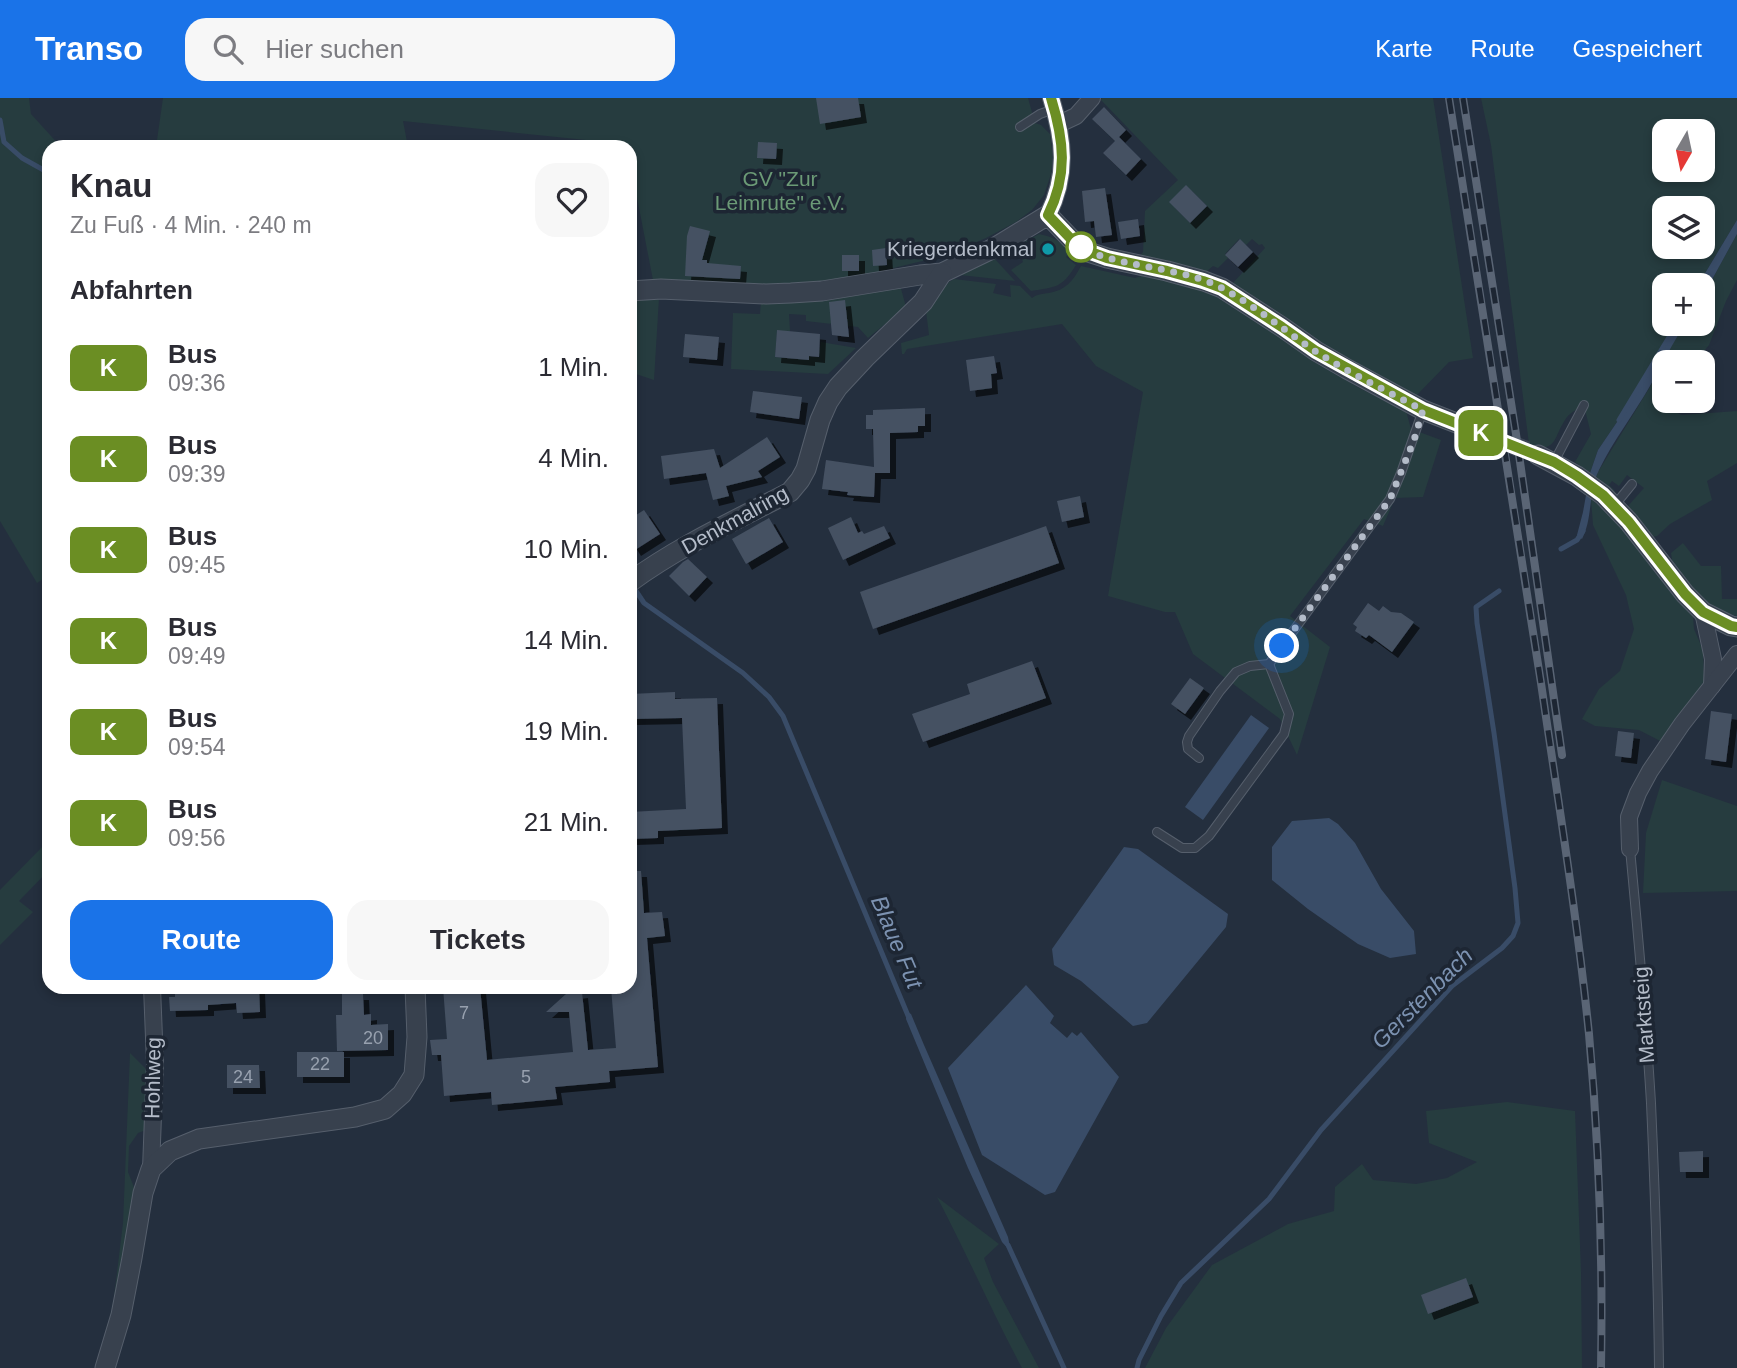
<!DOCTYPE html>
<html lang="de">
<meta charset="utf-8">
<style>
body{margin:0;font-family:Arial,sans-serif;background:#f7f7f7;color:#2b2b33;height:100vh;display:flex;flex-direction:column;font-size:26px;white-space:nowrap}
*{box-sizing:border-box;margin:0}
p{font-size:23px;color:#7c7c81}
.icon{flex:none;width:38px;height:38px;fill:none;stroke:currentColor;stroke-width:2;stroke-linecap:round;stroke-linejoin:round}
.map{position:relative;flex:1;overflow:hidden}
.panel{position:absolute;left:42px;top:42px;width:595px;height:854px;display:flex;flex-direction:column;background:#fff;border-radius:21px;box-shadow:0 4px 10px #0003}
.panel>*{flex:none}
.badge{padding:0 14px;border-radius:10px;font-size:24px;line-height:46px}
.needle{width:46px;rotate:189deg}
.fabs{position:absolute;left:1652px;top:21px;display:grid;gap:14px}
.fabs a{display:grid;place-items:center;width:63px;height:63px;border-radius:14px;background:#fff;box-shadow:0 4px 10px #0003;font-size:35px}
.you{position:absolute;width:35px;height:35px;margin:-18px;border:5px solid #fff;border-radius:50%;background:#1a73e8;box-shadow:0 0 0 10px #1a73e833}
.map>.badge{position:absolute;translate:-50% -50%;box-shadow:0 0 0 4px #fff}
h2{padding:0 28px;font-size:26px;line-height:63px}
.round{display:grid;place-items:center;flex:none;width:74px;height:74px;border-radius:21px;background:#f7f7f7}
.head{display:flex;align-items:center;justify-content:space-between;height:119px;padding:0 28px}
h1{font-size:33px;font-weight:700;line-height:52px}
.action{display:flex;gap:14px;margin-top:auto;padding:14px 28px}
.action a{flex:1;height:80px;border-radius:21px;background:#1a73e8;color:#fff;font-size:28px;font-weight:700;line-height:80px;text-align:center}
.action a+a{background:#f7f7f7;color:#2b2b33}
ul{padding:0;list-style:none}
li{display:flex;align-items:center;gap:21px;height:91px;padding:0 28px}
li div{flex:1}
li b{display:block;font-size:26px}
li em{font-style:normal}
li .badge{min-width:77px;font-weight:700;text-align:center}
header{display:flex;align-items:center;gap:42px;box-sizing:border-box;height:98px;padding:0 35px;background:#1a73e8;color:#fff}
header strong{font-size:33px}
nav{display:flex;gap:38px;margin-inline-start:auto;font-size:24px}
.search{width:490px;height:63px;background:#f7f7f7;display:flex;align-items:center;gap:18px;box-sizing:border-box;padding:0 24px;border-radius:21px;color:#7c7c81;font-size:26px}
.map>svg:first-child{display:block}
</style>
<header>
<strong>Transo</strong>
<div class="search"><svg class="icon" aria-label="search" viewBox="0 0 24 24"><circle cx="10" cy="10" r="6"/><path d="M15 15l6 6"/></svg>Hier suchen</div>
<nav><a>Karte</a><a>Route</a><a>Gespeichert</a></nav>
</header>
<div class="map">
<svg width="1737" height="1270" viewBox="0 0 1737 1270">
<defs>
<filter id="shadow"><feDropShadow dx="6" dy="6" stdDeviation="0" flood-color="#0009"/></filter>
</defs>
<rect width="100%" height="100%" fill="#242f3e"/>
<g fill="#263c3f" fill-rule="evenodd">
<polygon points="0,0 29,0 31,16 61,49 49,49 49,477 37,485 0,423"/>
<polygon points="163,0 1028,0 1035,25 1041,27 1050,36 1053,60 1051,76 1044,97 1032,112 1016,124 986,140 947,157 844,182 765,188 653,182 633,79 630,76 630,49 617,49 615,45 403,23 408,49 156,49"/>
<polygon points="1102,0 1433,0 1473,260 1449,264 1416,298 1329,253 1232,186 1265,150 1262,146 1259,147 1252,141 1246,147 1239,141 1225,156 1228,160 1218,170 1213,168 1206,174 1185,167 1140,158 1143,154 1145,113 1178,82 1101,2"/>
<path d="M 1481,0 L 1737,0 L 1737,122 L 1698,187 L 1664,187 L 1664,226 L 1676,226 L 1636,296 L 1598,352 L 1590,375 L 1575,364 L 1591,336 L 1584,308 C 1577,311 1569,315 1565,322 C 1553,340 1557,356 1529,346 L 1491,47 ZM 1664,33 L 1703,33 L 1703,72 L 1664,72 ZM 1664,110 L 1703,110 L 1703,149 L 1664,149 Z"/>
<path d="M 1039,136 C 1054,139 1059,143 1071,153 L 1066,159 L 1076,167 C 1062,190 1056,189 1031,193 L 1011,172 L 1023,164 L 1017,148 Z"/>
<polygon points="1737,136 1737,182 1726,203 1709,247 1695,264 1664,264 1664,302 1662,305 1670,312 1682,317 1737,313 1737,365 1707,383 1712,402 1670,426 1657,438 1651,439 1627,413 1628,408 1644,390 1627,377 1619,388 1612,383 1609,387 1615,393 1612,397 1606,390 1606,387 1596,379 1598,374 1650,289 1674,243 1685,226 1703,226 1703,198"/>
<polygon points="994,160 1015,183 960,177"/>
<path d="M 1081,168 L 1135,180 L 1144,177 L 1177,184 L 1225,200 L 1313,263 L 1361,291 L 1406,313 L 1411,331 L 1441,342 L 1423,399 L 1395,400 L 1383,428 L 1364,421 L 1290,518 L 1330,549 L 1297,657 L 1280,621 L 1193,556 L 1175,514 L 1165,514 L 1108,498 L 1143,294 L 1096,268 L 1062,226 L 907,251 L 904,256 L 902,256 L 901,245 L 929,237 L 926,213 L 949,184 L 954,181 L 996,186 L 993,195 L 1011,199 L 1010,187 L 1020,188 L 1032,200 C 1037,196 1042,196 1049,195 C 1066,192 1073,183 1081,168 Z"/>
<polygon points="900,187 906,209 868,240 858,229 806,223 806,217 789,216 790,233 777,233 775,259 809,262 809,258 818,259 821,244 856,250 828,276 731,271 733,215 760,216 761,203"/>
<polygon points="659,200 654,282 630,274 630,201"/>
<path d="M 1591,401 C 1632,433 1660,479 1693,519 L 1694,531 L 1703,552 L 1704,583 L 1664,645 L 1639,632 L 1595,628 L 1582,621 L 1599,591 L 1620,573 L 1634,531 L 1626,497 L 1593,427 Z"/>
<polygon points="1683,445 1701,468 1721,468 1722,501 1737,501 1737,518 1725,515 1702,503 1673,467 1671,455"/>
<polygon points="1662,682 1737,708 1737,793 1643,795 1646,735"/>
<polygon points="49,742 49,772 19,803 33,814 0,847 0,792"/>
<polygon points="130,955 151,976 146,1032 138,1035 129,1048 128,1074 137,1097 118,1199 114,1199 123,1125"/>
<polygon points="1507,1004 1575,1013 1581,1174 1582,1270 1145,1270 1166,1230 1212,1167 1288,1126 1334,1113 1335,1089 1362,1066 1373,1082 1416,1086 1447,1080 1477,1064 1429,1045 1426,1013"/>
<path d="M 937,1099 L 999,1146 L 984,1160 L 993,1184 L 1039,1270 L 1022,1270 C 992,1214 967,1156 937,1099 Z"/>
</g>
<g fill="#394c67">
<polygon points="1737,122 1737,136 1703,198 1703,187 1698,187"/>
<path d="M 1676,226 L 1685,226 C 1672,246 1662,267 1650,288 C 1634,316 1613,343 1599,372 C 1588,394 1593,420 1582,441 L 1577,437 L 1583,414 L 1590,375 L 1598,352 L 1636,296 Z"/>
<polygon points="1251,617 1269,630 1203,722 1185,709"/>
<polygon points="1329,720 1338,726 1355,745 1381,791 1414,833 1416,856 1390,860 1358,846 1308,811 1272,782 1272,749 1292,723"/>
<polygon points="1124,749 1138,751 1228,816 1226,829 1147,925 1133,928 1081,883 1054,867 1052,851"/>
<polygon points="1026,887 1054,918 1050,925 1067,940 1072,934 1077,938 1081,934 1119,979 1055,1094 1045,1097 982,1057 948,970"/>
<polygon points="907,914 911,916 924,947 1008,1139 1011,1154 1002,1144 968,1070 906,921"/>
</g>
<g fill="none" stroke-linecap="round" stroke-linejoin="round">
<g stroke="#394c67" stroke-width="5">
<polyline points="0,22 4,44 22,60 49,75"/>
<polyline points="1619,322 1677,226"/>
<polyline points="1561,451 1577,442 1583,433"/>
<polyline points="632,487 644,505 743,575 769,599 783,618 909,920"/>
<polyline points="1008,1147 1064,1270"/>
<polyline points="1137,1270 1139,1262 1161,1218 1181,1185 1269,1101 1321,1032 1452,888 1502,850 1513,838 1518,825 1515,790 1494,635 1477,525 1476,509 1499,493"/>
</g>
</g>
<g fill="#455162" filter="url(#shadow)">
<polygon points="816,0 858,0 861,19 820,26"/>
<polygon points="1104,9 1126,32 1119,39 1141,61 1126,77 1103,55 1115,43 1092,21"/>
<polygon points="758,44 777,45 776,61 757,60"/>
<polygon points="1186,87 1207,108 1190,125 1169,104"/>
<polygon points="1105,90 1112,137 1096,139 1094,123 1085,124 1082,93"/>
<polygon points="1138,121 1140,138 1121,141 1118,124"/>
<polygon points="690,128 710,133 702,162 707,162 707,165 741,168 740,181 685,178 687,138"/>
<polygon points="1240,141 1253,154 1238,169 1225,157"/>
<polygon points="886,150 887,167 873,168 872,152"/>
<rect x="842" y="157" width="17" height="16"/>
<polygon points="845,202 849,239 832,237 829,204"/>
<polygon points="777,232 820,236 819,259 809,258 809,262 775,259"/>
<polygon points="685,236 719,239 717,262 683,259"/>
<polygon points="994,258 997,275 991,276 992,290 970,293 966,262"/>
<polygon points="753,293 802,299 799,321 750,314"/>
<polygon points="925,310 925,328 918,328 918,334 890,335 890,375 875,375 874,399 847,397 848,394 822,391 826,362 874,369 873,331 866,331 866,317 873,317 873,312"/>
<polygon points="767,339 780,359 758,373 762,379 726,388 729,398 713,402 706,375 664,381 661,358 714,351 720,370"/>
<polygon points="1080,398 1084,419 1062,424 1057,403"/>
<polygon points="644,412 660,436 635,452 630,444 630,421"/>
<polygon points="851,419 858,435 862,433 864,436 884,428 890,440 843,462 828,430"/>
<polygon points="769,420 783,444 746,466 732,441"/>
<polygon points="1046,428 1059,465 873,531 860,494"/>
<polygon points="688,461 707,479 689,498 669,478 683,464"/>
<polygon points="1368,505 1379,513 1383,508 1391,514 1401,515 1414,524 1392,554 1369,537 1366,540 1355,533 1357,529 1353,526"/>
<polygon points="1032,563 1046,600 923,644 912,616 970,596 967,586"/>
<polygon points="1190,580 1204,590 1185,616 1171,606"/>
<polygon points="675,594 675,601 717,600 722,730 658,733 658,740 630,741 630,714 686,711 682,620 630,621 630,596"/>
<polygon points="1711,613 1732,616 1726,664 1705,661"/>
<polygon points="1618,633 1634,635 1631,660 1615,658"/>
<polygon points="630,773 641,773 644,815 662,814 665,838 647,840 658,969 609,973 610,984 555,989 557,1001 492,1007 491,994 444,998 441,957 432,957 430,942 447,941 443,889 480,889 487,962 573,954 569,914 546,914 566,896 582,894 588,952 616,950 611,889 630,889"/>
<polygon points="175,889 259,889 260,914 237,915 236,905 208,907 208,912 170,913 169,899 175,899"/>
<polygon points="342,896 363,896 364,917 371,916 371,927 388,926 388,952 337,953 336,917 342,917"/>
<rect x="297" y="954" width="47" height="25"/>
<polygon points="227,967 259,967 260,990 227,990"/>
<polygon points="1703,1053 1703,1074 1680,1074 1679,1054"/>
<polygon points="1466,1180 1473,1199 1428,1216 1421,1197"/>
</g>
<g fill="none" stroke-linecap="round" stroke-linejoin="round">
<polyline stroke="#3a4453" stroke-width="19" stroke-dasharray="19 10" stroke-linecap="butt" points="1482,335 1538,357"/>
<g stroke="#565f6c" stroke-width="10">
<g id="service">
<polyline points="1020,29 1040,16 1054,11"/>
<polyline points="1554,364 1584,307"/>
<polyline points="1614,408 1632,386"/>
<polyline points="1199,660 1188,651 1187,644 1189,638 1220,593 1236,574 1250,568 1269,566 1390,401 1401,375 1423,312"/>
<polyline points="1157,734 1182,750 1195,750 1209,738 1284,636 1289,616 1269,566"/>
<path d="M 1630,751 C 1638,836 1646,920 1651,1005 C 1655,1093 1658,1182 1659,1270"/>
</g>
</g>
<g stroke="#565f6c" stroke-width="18">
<g id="minor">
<polyline points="1059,26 1076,18 1092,0"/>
<path d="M 1048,117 C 1068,76 1064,42 1051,0"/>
<polyline points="1703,514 1713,561 1712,588"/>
<polyline points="1630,751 1629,719 1638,695 1650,673 1682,626 1737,556"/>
<polyline points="151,1071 155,965 152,889"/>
</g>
</g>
<g stroke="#565f6c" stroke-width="21">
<g id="tertiary">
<polyline points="630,193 661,191 766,196 791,195 822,193 920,177 942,175 994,150 1048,117 1071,141 1088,154 1107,160 1167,173 1204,183 1222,190 1282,229 1316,253 1347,271 1423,312 1482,335"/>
<polyline points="1538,357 1577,378 1603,397 1629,424 1685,496 1703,514 1731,528 1737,529"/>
<path d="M 630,484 C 679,448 736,422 790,394 L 800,382 L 806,371 L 820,322 L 828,304 L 838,289 L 865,260 L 923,204 L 942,175"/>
<polyline points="105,1270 121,1217 132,1160 143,1095 151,1071 170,1053 199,1041 355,1019 385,1011 402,996 414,977 417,939 415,889"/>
</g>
</g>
<use href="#service" stroke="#38414e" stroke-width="8"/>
<use href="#minor" stroke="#38414e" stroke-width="16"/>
<use href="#tertiary" stroke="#38414e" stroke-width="19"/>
<g stroke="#5a6575" stroke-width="8">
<g id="rail">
<path d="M 1449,0 C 1480,195 1511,390 1541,585 C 1558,702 1577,818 1589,936 C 1599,1046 1603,1159 1601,1270"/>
<polyline points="1463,0 1516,336 1562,657"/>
</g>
</g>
<use href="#rail" stroke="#1d2633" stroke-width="5" stroke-dasharray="16" stroke-linecap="butt"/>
</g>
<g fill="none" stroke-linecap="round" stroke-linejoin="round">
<g stroke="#fff" stroke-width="16">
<path id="line" d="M 1051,0 C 1064,42 1068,77 1048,117 L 1071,141 L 1088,153 L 1107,160 L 1167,173 L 1203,183 L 1222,190 L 1282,229 L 1316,253 L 1423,312 L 1554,364 L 1577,378 L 1603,397 L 1629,424 L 1685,496 L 1703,514 L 1731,528 L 1737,529"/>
</g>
<use href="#line" stroke="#6b8e23" stroke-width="10"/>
<path stroke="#b4bcc9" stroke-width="7" stroke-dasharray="0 12.6" d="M 1081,149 L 1079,148 C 1093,157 1109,160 1124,164 C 1156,171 1193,175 1222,190 C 1255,208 1284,232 1315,253 C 1349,275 1387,293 1423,312 L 1414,342 L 1390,401 L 1282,548"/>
</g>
<circle fill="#fff" stroke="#6b8e23" stroke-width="3.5" cx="1081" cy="149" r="14"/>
<circle fill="#0f9aa8" stroke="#1d2633" stroke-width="2.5" cx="1048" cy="151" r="7"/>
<g text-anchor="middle" stroke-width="7" stroke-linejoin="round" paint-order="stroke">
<g font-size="18" fill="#98a1af">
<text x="464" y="921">7</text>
<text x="373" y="946">20</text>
<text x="320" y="972">22</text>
<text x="243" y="985">24</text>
<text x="526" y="985">5</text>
</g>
<g font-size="21" fill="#6b9a76" stroke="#1d2633">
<text x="780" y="88">GV "Zur<tspan x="780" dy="24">Leimrute" e.V.</tspan></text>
</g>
<g font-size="21" fill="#b4bcc9" stroke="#1d2633" text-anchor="end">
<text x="1034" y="158">Kriegerdenkmal</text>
</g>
<g font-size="21" fill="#b4bcc9" stroke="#1d2633">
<text transform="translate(735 422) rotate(-29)" y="7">Denkmalring</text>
<text transform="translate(1644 917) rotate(-94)" y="7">Marktsteig</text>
<text transform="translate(153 980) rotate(-89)" y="7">Hohlweg</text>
</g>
<g font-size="23" font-style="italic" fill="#7c92b1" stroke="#1d2633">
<text transform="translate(897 844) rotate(67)" y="8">Blaue Fut</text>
<text transform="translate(1422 900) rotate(-45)" y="8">Gerstenbach</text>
</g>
</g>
</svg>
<div class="fabs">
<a><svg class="needle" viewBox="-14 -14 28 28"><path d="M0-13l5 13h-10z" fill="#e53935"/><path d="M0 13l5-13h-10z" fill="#7c7c81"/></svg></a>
<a><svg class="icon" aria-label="layers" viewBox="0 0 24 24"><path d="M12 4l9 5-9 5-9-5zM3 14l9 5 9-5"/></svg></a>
<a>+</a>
<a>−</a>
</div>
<div class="you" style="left:1282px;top:548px"></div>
<b class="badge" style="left:1481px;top:335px;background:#6b8e23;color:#fff">K</b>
<section class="panel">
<div class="head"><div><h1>Knau</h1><p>Zu Fuß · 4 Min. · 240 m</p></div><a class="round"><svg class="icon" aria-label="heart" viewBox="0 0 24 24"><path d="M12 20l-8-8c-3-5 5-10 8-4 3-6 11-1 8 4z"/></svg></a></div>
<h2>Abfahrten</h2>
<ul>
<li><span class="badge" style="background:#6b8e23;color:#fff">K</span><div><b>Bus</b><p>09:36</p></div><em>1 Min.</em></li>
<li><span class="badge" style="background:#6b8e23;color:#fff">K</span><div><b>Bus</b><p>09:39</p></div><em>4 Min.</em></li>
<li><span class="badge" style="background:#6b8e23;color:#fff">K</span><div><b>Bus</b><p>09:45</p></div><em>10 Min.</em></li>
<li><span class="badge" style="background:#6b8e23;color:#fff">K</span><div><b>Bus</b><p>09:49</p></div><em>14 Min.</em></li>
<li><span class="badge" style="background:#6b8e23;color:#fff">K</span><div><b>Bus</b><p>09:54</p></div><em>19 Min.</em></li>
<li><span class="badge" style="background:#6b8e23;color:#fff">K</span><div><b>Bus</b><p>09:56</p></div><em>21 Min.</em></li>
</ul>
<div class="action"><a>Route</a><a>Tickets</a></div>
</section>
</div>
